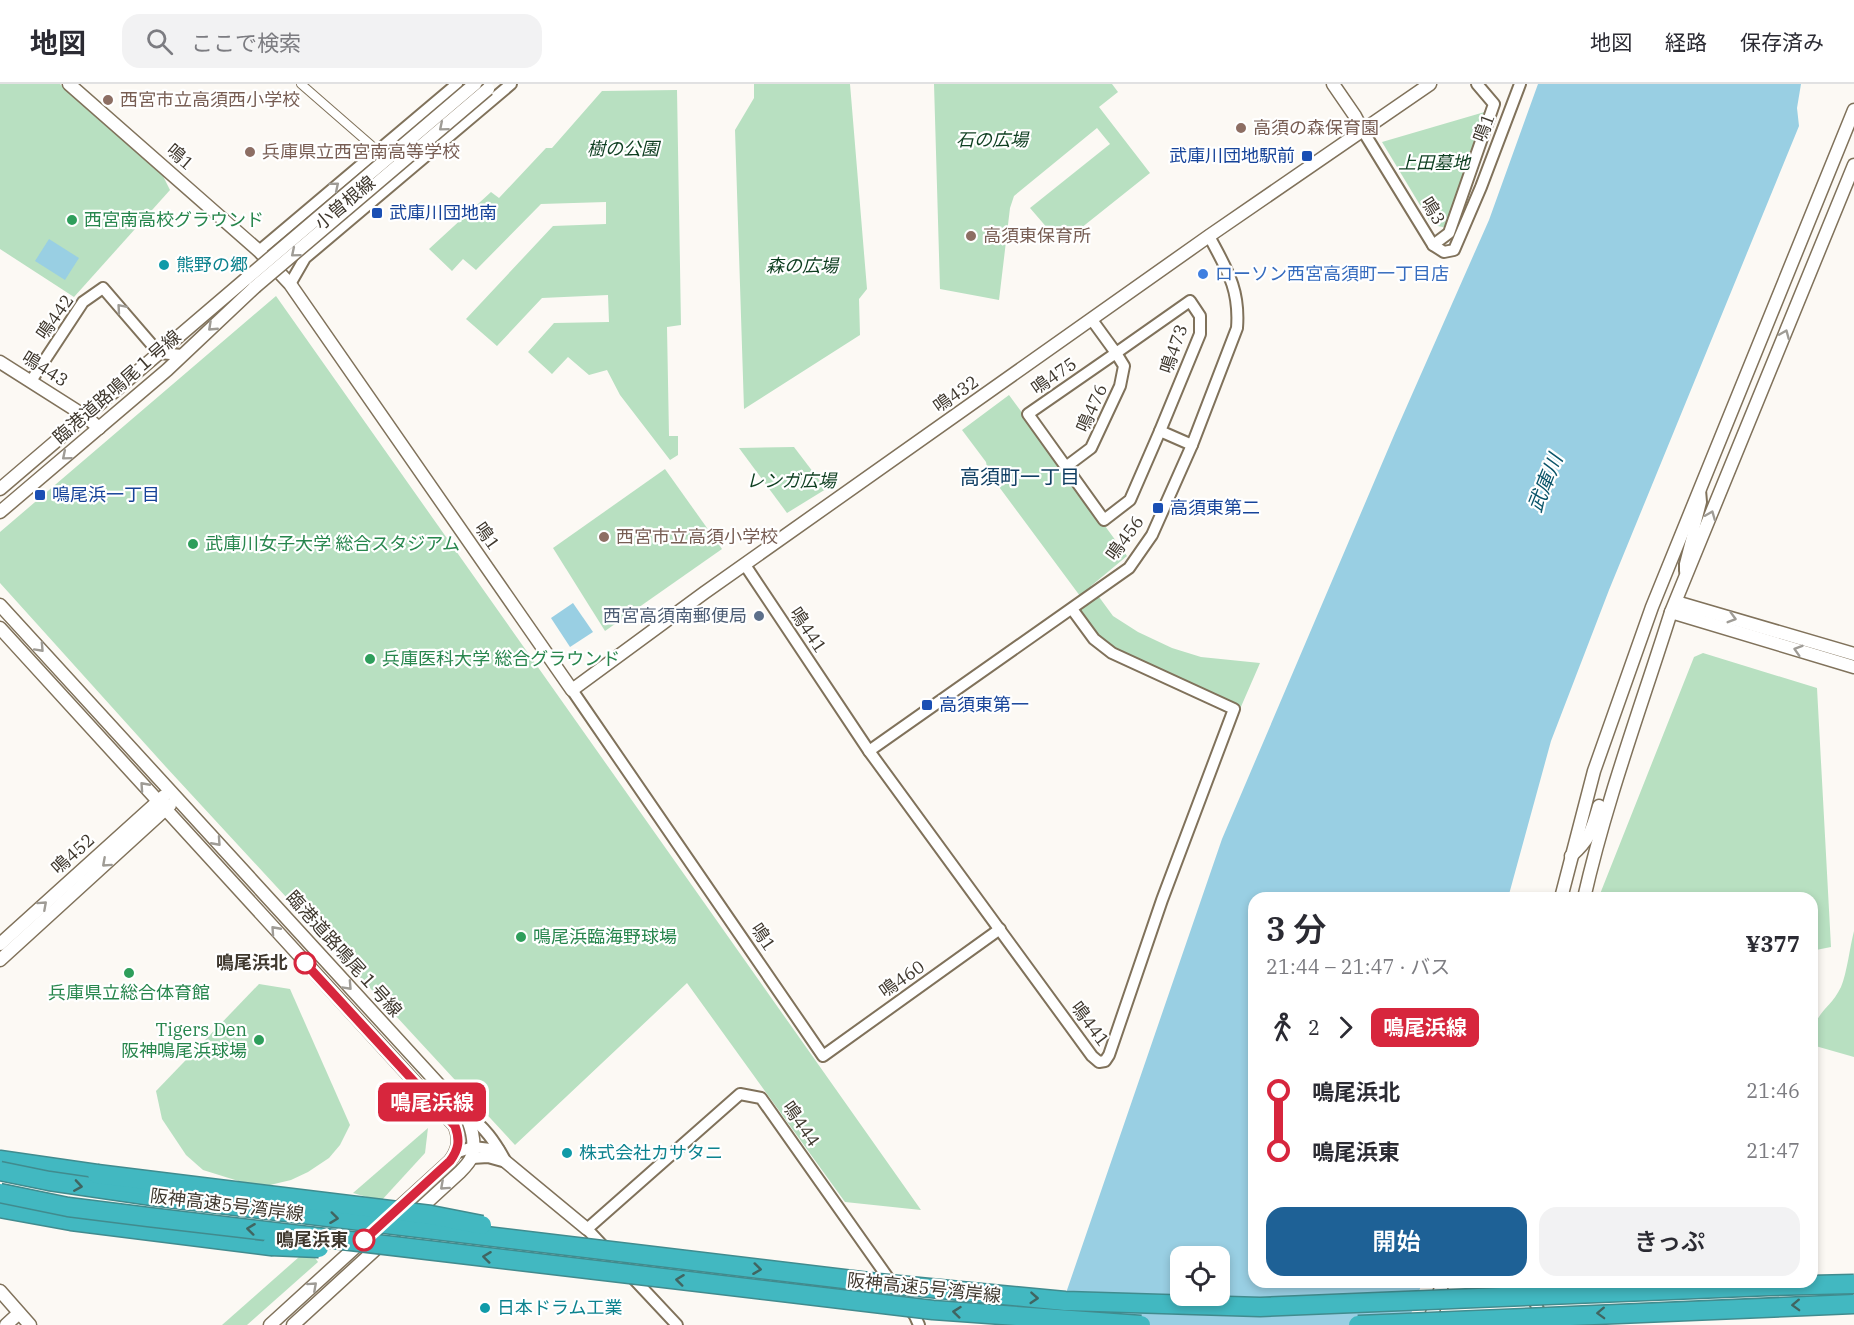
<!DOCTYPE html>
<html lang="ja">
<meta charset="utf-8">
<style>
body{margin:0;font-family:"IBM Plex Serif","Noto Sans JP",serif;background:#f2f2f3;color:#2b2b33;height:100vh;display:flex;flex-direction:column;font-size:22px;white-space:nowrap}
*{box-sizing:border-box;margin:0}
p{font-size:20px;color:#7c7c81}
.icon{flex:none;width:33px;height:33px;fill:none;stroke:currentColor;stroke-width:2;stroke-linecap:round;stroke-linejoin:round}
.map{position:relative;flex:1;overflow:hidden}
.side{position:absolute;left:1248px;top:808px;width:570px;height:396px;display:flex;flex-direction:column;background:#fff;border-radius:18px;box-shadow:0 3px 9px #0003}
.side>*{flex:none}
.badge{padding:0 12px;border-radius:9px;font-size:21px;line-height:39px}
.fabs{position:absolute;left:1170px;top:1162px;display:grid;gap:12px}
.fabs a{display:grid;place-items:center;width:60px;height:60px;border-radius:12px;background:#fff;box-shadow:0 3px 9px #0003;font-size:30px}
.map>.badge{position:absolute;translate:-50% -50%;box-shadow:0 0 0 3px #fff}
.legs{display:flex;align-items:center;gap:9px;height:66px;padding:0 18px;font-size:20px}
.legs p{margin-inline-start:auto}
.head{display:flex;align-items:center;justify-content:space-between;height:102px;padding:0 18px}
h1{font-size:33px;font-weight:600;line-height:45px}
.cta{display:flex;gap:12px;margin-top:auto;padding:12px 18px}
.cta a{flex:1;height:69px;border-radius:18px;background:#1e6196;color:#fff;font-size:24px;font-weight:600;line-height:69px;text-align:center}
.cta a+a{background:#f2f2f3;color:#2b2b33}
ul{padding:0 18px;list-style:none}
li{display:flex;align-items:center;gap:21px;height:60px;font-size:22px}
li i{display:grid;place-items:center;width:9px;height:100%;margin:0 8px;background:currentColor}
li i::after{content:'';width:15px;height:15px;margin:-8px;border:4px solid;border-radius:50%;background:#fff}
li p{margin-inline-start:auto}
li:first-child i{background:linear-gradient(#0000 50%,currentColor 0)}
li:last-child i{background:linear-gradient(currentColor 50%,#0000 0)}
header{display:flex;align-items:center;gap:36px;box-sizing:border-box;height:84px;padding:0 30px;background:#fff;border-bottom:2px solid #e1e1e2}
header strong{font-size:28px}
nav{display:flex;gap:33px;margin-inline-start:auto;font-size:21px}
.search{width:420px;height:54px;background:#f2f2f3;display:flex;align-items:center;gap:15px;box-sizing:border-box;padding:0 21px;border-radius:18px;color:#7c7c81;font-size:22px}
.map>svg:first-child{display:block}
</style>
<header>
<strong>地図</strong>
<div class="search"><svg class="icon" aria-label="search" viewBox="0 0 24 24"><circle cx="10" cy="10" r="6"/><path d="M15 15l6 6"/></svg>ここで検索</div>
<nav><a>地図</a><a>経路</a><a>保存済み</a></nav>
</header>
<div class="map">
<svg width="1854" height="1241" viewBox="0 0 1854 1241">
<rect width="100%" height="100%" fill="#fcf9f4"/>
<g fill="#b8e0c1">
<polygon points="0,0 60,0 163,92 170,106 74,213 0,165"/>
<polygon points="754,0 850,0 867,205 859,215 860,251 744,325 735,46 754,14"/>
<polygon points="934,0 1112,0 1118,8 1099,23 1150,89 1061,160 1030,124 1110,60 1097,44 1014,112 1010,124 999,216 940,205"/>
<polygon points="677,6 681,241 667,243 669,352 678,352 678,371 670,376 620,311 607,286 589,291 568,273 552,290 528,268 554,239 609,238 608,211 542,214 497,262 466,235 553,142 606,140 606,118 541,120 476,186 463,175 452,187 429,165 491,108 499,114 546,64 552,64 602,7"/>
<polygon points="1488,27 1448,144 1432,141 1382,58"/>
<polygon points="276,212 921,1126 845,1118 687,899 515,1061 166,683 0,499 0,448"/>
<polygon points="1009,311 1127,472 1091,502 1113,532 1138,548 1172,564 1201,573 1260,579 1240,625 1112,565 1097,553 1072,519 1080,512 988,388 986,378 962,346"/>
<polygon points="794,363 826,405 787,429 739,364"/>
<polygon points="665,385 722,465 605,547 553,464"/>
<polygon points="1703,569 1817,604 1831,863 1816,866 1814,859 1812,859 1812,814 1607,814 1600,810 1694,573"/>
<path d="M 1854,847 L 1854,973 L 1812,961 C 1812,927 1829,928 1841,903 C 1847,889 1850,862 1854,847 Z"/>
<polygon points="259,900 290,905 350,1041 340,1061 329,1074 308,1088 291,1096 270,1101 248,1100 203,1086 186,1071 162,1035 156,1007"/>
<polygon points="428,1044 425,1069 381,1117 353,1109"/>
<polygon points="313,1171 318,1178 247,1241 222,1241 299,1173"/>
</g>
<g fill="#99cfe3" fill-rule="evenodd">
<path d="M 1538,0 L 1801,0 L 1797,24 L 1799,42 L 1609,506 L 1551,657 L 1508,814 L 1254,814 L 1254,1198 L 1422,1199 L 1407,1241 L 1055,1241 L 1222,755 L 1395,349 L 1489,136 ZM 1180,1173 L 1220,1173 L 1220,1212 L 1180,1212 Z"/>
<polygon points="49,155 79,174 65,196 35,177"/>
<polygon points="573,519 593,548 570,563 551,534"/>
</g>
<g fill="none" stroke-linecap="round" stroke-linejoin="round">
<g stroke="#80725b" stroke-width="10">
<polyline id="pedestrian" points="301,0 371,61"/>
</g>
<g stroke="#80725b" stroke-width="14">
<g id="minor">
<polyline points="1363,47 1433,161 1444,168 1454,166 1481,103 1520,0"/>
<polyline points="1433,161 1449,149 1494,20 1477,0"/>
<polyline points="259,167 457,0"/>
<polyline points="290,200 305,174 511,0"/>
<polyline points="1092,236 1116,269 1190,217 1200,232 1200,250 1160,347 1192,361"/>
<polyline points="31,297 83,218 103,204 159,269 182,271"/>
<polyline points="1067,382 1091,364 1120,302 1124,282 1116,269 1028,330 1104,436 1130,416 1160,347"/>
<polyline points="745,481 869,667 1092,972 1099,978 1105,977 1109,971 1162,816 1234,625 1112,569 1094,555 1072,525"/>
<polyline points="1685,487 1685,480 1701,418 1700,406"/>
<polyline points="572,606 823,972 1000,845"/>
<path d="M 869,667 L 1129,484 L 1152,451 L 1192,361 L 1237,244 C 1240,205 1227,186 1209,152"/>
<path d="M 465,1028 C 485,1044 494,1056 506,1078"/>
<polyline points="455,1069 473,1063 499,1066"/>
<polyline points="472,1074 488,1073 506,1078"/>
<polyline points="1526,1198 1541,1232 1545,1235"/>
<polyline points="677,1241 587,1145 740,1010 761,1014 915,1232 919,1241"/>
</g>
</g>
<g stroke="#80725b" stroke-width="15">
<g id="tertiary">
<polyline points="69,0 259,167 290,200 572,606 704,509 1209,152 1430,0"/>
<polyline points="1333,0 1355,32 1363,47"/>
<polyline points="1854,81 1671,528 1854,583"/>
<polyline points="0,278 85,332 99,344"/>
<polyline points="0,405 247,194"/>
<polyline points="0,428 167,286 255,203"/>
<polyline points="1676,518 1854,570"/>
<path d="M 0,521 L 464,1028 C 471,1040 476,1058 472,1072 C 470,1078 464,1084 460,1088 L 293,1241"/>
<path d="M 0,544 L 455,1042 C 460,1056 459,1065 450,1077 L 270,1241"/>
<path d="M 1571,772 C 1590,755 1592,746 1599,722"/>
<polyline points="1561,814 1594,687 1652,523 1854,26"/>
<path d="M 1584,814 C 1606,717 1641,623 1671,528"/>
<polyline points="0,860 164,712"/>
<polyline points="0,876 170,721"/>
<polyline points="506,1078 587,1145"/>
<polyline points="0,1207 30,1241"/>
<polyline points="6,1241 19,1229"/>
<polyline points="1428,1241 1443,1198"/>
</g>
</g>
<g stroke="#418b8e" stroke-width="21">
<g id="motorway">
<polyline points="0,1076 97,1090"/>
<polyline points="0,1124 71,1137 271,1162"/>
</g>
</g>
<use href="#pedestrian" stroke="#fff" stroke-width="8"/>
<use href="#minor" stroke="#fff" stroke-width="10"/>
<use href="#tertiary" stroke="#fff" stroke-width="12"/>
<use href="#motorway" stroke="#42b8c1" stroke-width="18"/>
<g stroke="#80725b" stroke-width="15" stroke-linecap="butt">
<g id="tertiary-bridge">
<polyline points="247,194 475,0"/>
<polyline points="255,203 488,5"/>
</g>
</g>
<g stroke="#418b8e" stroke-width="21" stroke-linecap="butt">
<g id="motorway-bridge">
<polyline points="0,1087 49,1097 152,1112 878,1199 1065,1217 1260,1223 1769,1202 1854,1200"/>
<polyline points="97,1090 431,1131 482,1141"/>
<polyline points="0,1109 68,1123 148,1133 933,1226 1141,1241"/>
<polyline points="271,1162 319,1164"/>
<polyline points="1358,1241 1854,1220"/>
</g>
</g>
<use href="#tertiary-bridge" stroke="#fff" stroke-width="12"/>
<use href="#motorway-bridge" stroke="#42b8c1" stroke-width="18"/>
</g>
<defs><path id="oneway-chevron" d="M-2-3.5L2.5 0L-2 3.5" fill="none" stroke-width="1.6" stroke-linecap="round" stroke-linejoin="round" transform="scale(1.5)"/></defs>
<g stroke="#9f9c96">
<use href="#oneway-chevron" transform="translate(443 43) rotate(140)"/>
<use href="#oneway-chevron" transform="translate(335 102) rotate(-40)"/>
<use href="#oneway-chevron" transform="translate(295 169) rotate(140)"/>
<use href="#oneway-chevron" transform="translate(121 224) rotate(-131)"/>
<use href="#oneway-chevron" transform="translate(212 243) rotate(137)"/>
<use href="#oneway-chevron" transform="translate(1785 250) rotate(-67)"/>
<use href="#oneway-chevron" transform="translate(66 372) rotate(140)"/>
<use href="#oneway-chevron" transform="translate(1711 431) rotate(-68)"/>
<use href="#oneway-chevron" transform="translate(1732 534) rotate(16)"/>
<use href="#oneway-chevron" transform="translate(40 564) rotate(47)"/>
<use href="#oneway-chevron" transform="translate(1798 566) rotate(-163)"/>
<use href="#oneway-chevron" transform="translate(144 702) rotate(-132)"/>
<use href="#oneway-chevron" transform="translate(217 758) rotate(48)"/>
<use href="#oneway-chevron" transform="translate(106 779) rotate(138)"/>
<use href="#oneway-chevron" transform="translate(43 821) rotate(-42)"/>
<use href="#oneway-chevron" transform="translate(275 846) rotate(-132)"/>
<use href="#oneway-chevron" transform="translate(348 902) rotate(47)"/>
<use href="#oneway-chevron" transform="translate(444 1102) rotate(138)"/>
<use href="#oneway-chevron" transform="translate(313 1202) rotate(-42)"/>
</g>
<g stroke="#406561">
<use href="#oneway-chevron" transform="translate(78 1102) rotate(9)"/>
<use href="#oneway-chevron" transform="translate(334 1134) rotate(7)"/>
<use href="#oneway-chevron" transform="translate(251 1145) rotate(-173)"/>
<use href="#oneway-chevron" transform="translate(487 1173) rotate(-173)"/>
<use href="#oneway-chevron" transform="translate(757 1185) rotate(7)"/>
<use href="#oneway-chevron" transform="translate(680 1196) rotate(-173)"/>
<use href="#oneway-chevron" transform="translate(1034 1214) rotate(4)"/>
<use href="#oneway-chevron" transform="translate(1796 1221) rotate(178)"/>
<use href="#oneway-chevron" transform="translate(957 1228) rotate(-174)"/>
<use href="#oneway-chevron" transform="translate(1601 1229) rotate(178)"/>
</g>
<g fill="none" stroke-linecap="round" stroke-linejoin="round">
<g stroke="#fff" stroke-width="14">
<path id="line-1" d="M 305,879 L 455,1042 C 460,1056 459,1065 450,1077 L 364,1156"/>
</g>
<use href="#line-1" stroke="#d7263d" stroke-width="9"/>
</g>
<g fill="#8d6e63" stroke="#fff" stroke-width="2">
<circle cx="108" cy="16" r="6"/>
<circle cx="1241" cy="44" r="6"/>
<circle cx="250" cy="68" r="6"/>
<circle cx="971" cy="152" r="6"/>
<circle cx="604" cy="453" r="6"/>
</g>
<g fill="#1a4fb4" stroke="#fff" stroke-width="2">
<rect x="1301" y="66" width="12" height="12" rx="3"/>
<rect x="371" y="123" width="12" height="12" rx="3"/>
<rect x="34" y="405" width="12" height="12" rx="3"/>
<rect x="1152" y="418" width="12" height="12" rx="3"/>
<rect x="921" y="615" width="12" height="12" rx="3"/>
</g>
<g fill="#2e9e5b" stroke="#fff" stroke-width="2">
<circle cx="72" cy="136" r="6"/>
<circle cx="193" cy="460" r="6"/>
<circle cx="370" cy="575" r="6"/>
<circle cx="521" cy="853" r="6"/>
<circle cx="129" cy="889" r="6"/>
<circle cx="259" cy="956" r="6"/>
</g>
<g fill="#0f9aa8" stroke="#fff" stroke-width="2">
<circle cx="164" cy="181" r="6"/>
<circle cx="567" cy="1069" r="6"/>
<circle cx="485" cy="1224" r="6"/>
</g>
<circle fill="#3f7fe0" stroke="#fff" stroke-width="2" cx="1203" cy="190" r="6"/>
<circle fill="#5c6f8a" stroke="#fff" stroke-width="2" cx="759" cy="532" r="6"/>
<g fill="#fff" stroke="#d7263d" stroke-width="3">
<circle cx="305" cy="879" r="10"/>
<circle cx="364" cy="1156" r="10"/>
</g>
<g text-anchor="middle" stroke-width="4.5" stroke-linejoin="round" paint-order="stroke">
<g font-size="18" fill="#785e54" stroke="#fff" text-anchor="start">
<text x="120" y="22">西宮市立高須西小学校</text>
<text x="1253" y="50">高須の森保育園</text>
<text x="262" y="74">兵庫県立西宮南高等学校</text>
<text x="983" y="158">高須東保育所</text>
<text x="616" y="459">西宮市立高須小学校</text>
</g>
<g font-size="18" fill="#3f382e" stroke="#fff">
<text transform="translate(1484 44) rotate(-69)" y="6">鳴1</text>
<text transform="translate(180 73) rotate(41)" y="6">鳴1</text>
<text transform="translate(345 119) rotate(-40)" y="6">小曽根線</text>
<text transform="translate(1433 127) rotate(58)" y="6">鳴3</text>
<text transform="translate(55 233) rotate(-55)" y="6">鳴442</text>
<text transform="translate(1174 265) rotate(-71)" y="6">鳴473</text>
<text transform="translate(45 285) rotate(32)" y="6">鳴443</text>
<text transform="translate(1054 292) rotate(-35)" y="6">鳴475</text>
<text transform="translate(117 303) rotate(-41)" y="6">臨港道路鳴尾１号線</text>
<text transform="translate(956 310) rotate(-35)" y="6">鳴432</text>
<text transform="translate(1092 324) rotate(-66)" y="6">鳴476</text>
<text transform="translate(487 452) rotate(55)" y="6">鳴1</text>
<text transform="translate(1125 454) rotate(-54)" y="6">鳴456</text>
<text transform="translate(808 546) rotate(56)" y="6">鳴441</text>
<text transform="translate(73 770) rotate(-42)" y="6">鳴452</text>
<text transform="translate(763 853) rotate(56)" y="6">鳴1</text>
<text transform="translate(344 870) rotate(48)" y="6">臨港道路鳴尾１号線</text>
<text transform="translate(902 895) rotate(-35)" y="6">鳴460</text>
<text transform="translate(1090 940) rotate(53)" y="6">鳴441</text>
<text transform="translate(801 1040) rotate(55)" y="6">鳴444</text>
<text transform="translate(227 1121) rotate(7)" y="6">阪神高速5号湾岸線</text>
<text transform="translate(924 1204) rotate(6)" y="6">阪神高速5号湾岸線</text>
</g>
<g font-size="18" font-style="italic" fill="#0d3e20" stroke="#fff">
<text x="992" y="62">石の広場</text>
<text x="623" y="71">樹の公園</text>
<text x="1434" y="85">上田墓地</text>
<text x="802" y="188">森の広場</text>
<text x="791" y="403">レンガ広場</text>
</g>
<g font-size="18" fill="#164399" stroke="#fff" text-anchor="start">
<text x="1295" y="78" text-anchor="end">武庫川団地駅前</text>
<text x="389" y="135">武庫川団地南</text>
<text x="52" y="417">鳴尾浜一丁目</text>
<text x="1170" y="430">高須東第二</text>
<text x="939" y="627">高須東第一</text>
</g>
<g font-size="18" fill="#27864d" stroke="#fff" text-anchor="start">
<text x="84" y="142">西宮南高校グラウンド</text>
<text x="205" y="466">武庫川女子大学 総合スタジアム</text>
<text x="382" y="581">兵庫医科大学 総合グラウンド</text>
<text x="533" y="859">鳴尾浜臨海野球場</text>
<text x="129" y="915" text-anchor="middle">兵庫県立総合体育館</text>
<text x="247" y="952" text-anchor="end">Tigers Den<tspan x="247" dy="21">阪神鳴尾浜球場</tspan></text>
</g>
<g font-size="18" fill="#0d838f" stroke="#fff" text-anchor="start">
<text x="176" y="187">熊野の郷</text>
<text x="579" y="1075">株式会社カサタニ</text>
<text x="497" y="1230">日本ドラム工業</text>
</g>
<g font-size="18" fill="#366cbe" stroke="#fff" text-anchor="start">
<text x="1215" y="196">ローソン西宮高須町一丁目店</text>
</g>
<g font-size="18" fill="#4e5e75" stroke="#fff" text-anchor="end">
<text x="747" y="538">西宮高須南郵便局</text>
</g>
<g font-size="18" font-weight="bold" fill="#3f382e" stroke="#fff" text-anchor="end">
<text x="288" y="885">鳴尾浜北</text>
<text x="348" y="1162">鳴尾浜東</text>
</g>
<g font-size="20" fill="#113f63" stroke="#fff">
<text x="1020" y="400">高須町一丁目</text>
</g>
<g font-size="20" font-style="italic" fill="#0a5469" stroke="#fff">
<text transform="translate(1545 399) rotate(-68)" y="7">武庫川</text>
</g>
</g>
</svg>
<div class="fabs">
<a><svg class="icon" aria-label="locate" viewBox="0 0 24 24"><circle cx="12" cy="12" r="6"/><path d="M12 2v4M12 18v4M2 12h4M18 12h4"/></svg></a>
</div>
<b class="badge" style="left:432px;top:1018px;background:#d7263d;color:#fff">鳴尾浜線</b>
<section class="side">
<div class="head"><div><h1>3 分</h1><p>21:44 – 21:47 · バス</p></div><b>¥377</b></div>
<div class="legs"><svg class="icon" aria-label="walk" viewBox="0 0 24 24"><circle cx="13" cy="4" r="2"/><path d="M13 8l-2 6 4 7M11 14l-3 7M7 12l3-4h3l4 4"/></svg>2<svg class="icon" aria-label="forward" viewBox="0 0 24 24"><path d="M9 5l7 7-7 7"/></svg><b class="badge" style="background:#d7263d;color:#fff">鳴尾浜線</b></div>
<ul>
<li><i style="color:#d7263d"></i><b>鳴尾浜北</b><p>21:46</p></li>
<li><i style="color:#d7263d"></i><b>鳴尾浜東</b><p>21:47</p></li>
</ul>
<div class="cta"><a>開始</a><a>きっぷ</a></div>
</section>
</div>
